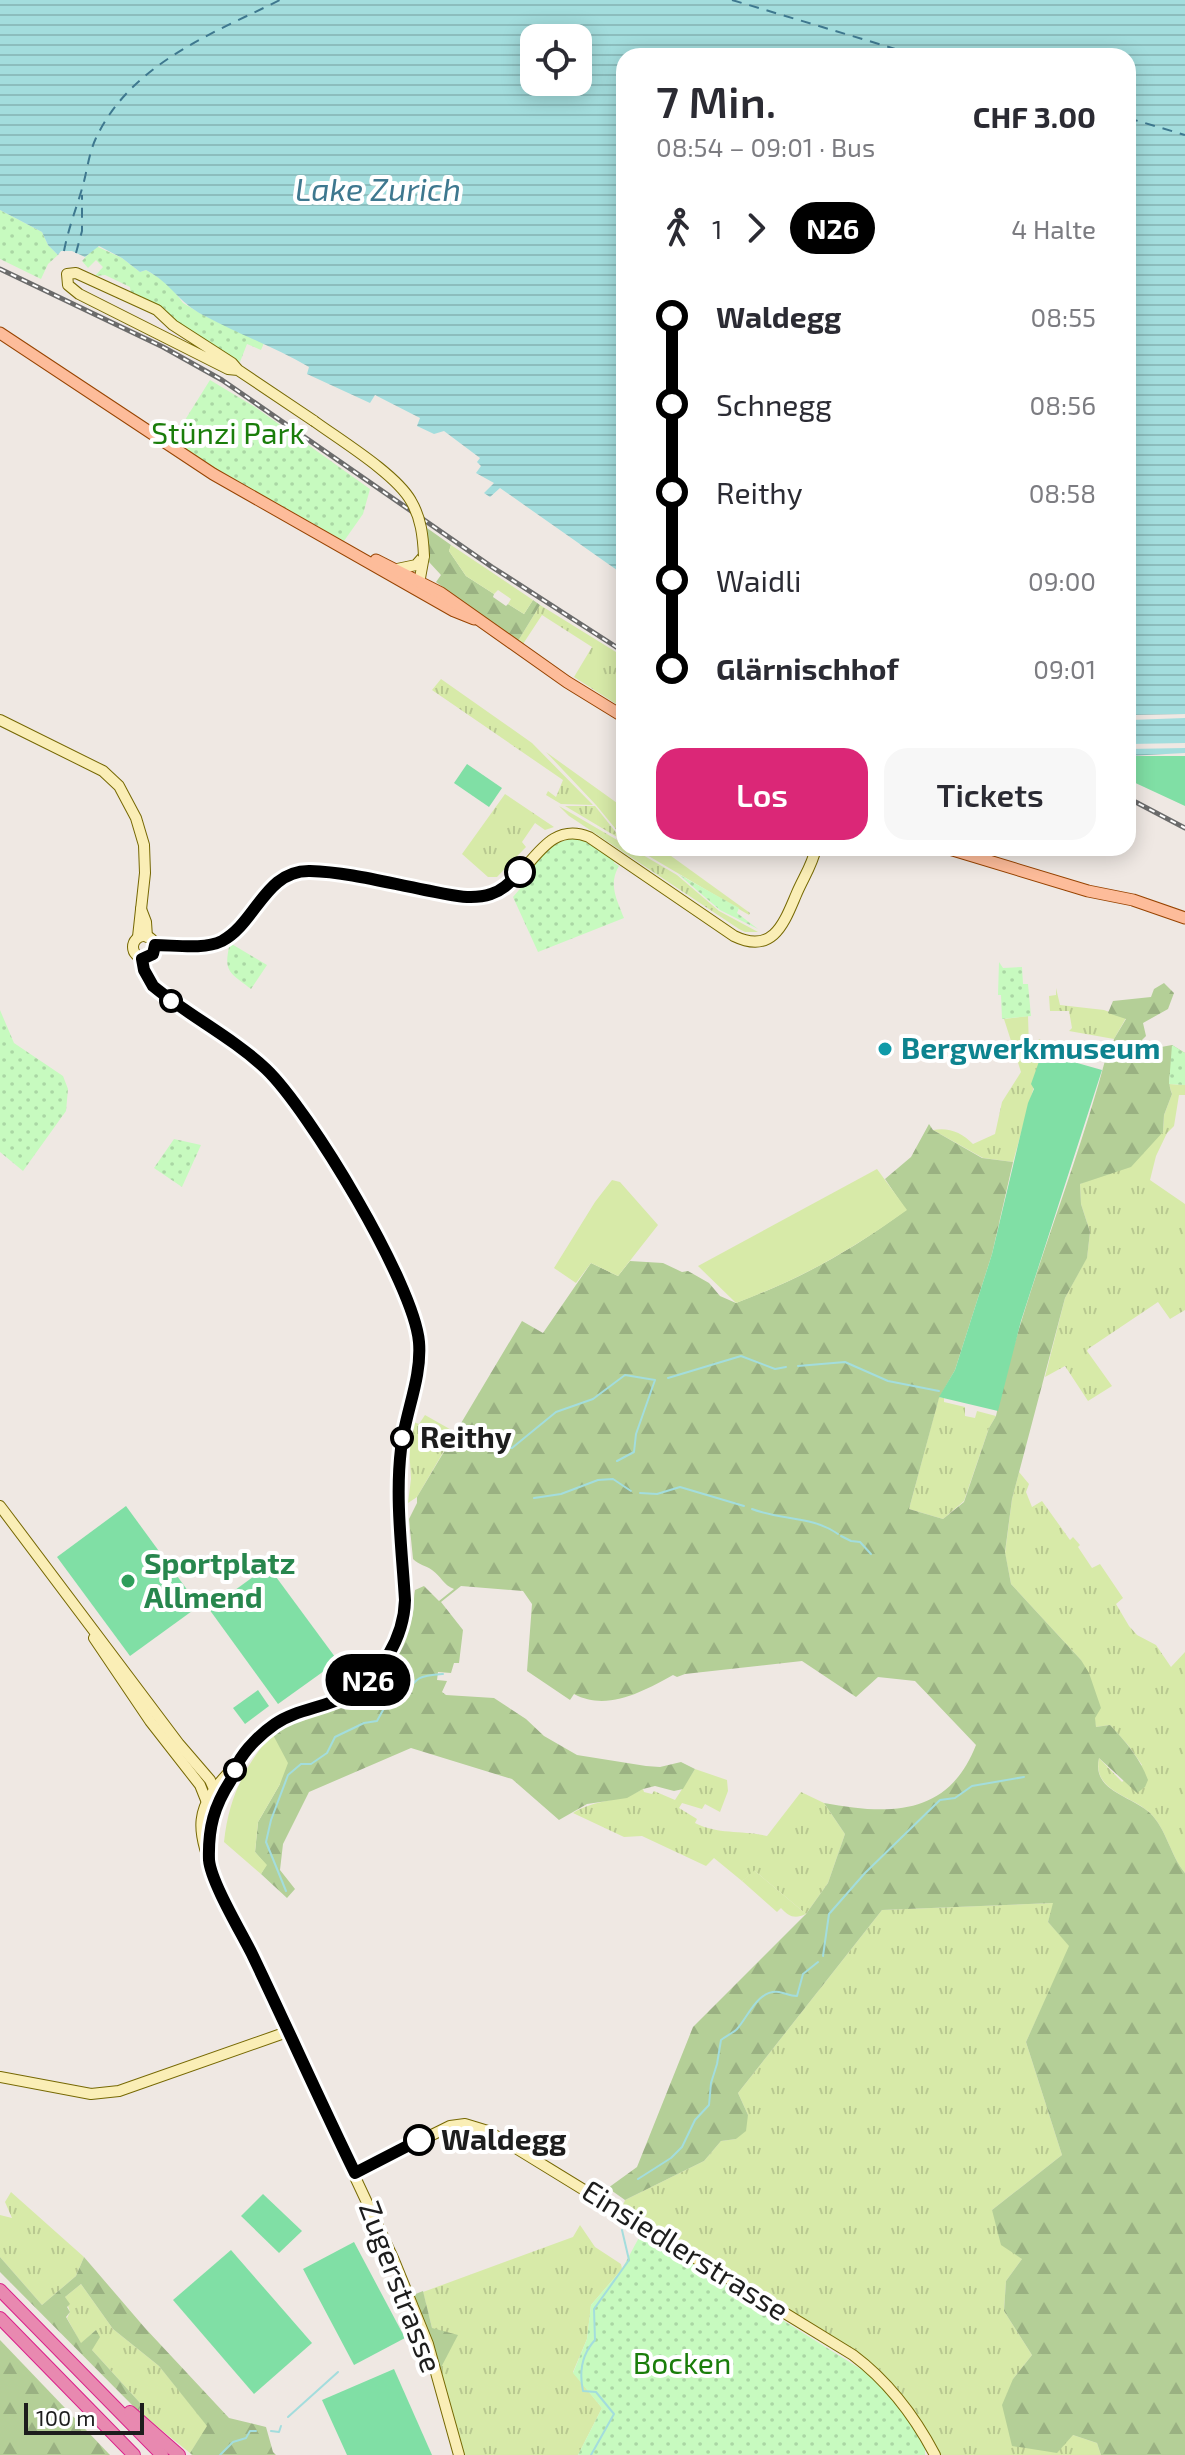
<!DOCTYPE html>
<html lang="de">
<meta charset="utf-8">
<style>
body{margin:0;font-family:"Exo 2",sans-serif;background:#f7f7f7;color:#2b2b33;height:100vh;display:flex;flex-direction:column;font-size:30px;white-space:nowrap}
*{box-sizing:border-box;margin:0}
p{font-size:26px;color:#7c7c81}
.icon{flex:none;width:44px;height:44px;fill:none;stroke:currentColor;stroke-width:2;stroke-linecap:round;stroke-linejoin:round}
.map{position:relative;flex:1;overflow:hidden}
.drawer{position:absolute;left:616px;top:48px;width:520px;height:808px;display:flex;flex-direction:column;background:#fff;border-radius:24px;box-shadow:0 4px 20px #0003}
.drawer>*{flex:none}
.badge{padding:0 16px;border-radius:26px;font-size:28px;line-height:52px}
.fabs{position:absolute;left:520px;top:24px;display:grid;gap:16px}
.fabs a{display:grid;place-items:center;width:72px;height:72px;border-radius:16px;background:#fff;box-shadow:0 4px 20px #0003;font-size:40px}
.scale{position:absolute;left:24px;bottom:20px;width:120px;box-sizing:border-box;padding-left:8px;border:4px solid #1d1d1d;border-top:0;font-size:22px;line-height:28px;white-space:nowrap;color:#1d1d1d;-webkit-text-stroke:6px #fff;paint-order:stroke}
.map>.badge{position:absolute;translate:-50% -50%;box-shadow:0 0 0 4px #fff}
.legs{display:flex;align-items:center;gap:12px;height:88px;padding:0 40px;font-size:26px}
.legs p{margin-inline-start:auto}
.overview{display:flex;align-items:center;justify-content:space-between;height:136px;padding:0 40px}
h1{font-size:44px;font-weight:600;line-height:60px}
.action{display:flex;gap:16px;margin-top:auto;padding:16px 40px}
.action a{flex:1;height:92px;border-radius:24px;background:#db2777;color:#fff;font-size:32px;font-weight:600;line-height:92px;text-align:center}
.action a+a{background:#f7f7f7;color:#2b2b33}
ul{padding:0 40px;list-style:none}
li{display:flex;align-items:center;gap:28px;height:88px;font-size:30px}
li i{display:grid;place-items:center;width:12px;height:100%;margin:0 10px;background:currentColor}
li i::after{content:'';width:20px;height:20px;margin:-10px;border:6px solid;border-radius:50%;background:#fff}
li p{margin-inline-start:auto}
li:first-child i{background:linear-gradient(#0000 50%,currentColor 0)}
li:last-child i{background:linear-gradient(currentColor 50%,#0000 0)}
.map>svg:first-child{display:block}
</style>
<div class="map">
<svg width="1185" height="2455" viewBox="0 0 1185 2455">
<defs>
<pattern id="grass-tufts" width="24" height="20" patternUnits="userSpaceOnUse" patternTransform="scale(2)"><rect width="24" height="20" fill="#d7eaa8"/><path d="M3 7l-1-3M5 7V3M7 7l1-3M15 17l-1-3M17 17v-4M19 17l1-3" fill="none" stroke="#b8c890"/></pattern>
<pattern id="forest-firs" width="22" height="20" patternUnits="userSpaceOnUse" patternTransform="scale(2)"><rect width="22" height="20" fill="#b4cf97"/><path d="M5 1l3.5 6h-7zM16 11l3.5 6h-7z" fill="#9ab182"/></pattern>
<pattern id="park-dots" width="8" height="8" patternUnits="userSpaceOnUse" patternTransform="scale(2)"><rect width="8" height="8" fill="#c7fabf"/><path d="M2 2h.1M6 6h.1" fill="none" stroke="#aad6a4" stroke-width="1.8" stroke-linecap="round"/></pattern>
<pattern id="water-rules" width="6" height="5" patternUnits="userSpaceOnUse" patternTransform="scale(2)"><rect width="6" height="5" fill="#a3dddd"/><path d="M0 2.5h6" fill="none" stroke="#8cbdbd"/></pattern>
</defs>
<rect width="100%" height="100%" fill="#efe8e3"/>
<g fill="url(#grass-tufts)">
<polygon points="540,605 624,657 624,709 574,677 592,647 542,615 523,644 518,641"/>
<polygon points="441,679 532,743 593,805 561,804 546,795 548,791 556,797 563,780 432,690"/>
<polygon points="546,752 624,808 624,839 596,805"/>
<polygon points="505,794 554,827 545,830 535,823 522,842 526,847 497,877 488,877 462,854"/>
<polygon points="559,806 624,844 624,848 631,848 677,875 719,911 758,932 745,932 739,929 569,816"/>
<polygon points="565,806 595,806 622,840"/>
<polygon points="635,848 660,848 750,913 749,915"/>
<polygon points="1056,988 1060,1005 1104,1010 1126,1018 1114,1039 1069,1031 1072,1028 1069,1011 1050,1011 1049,996 1056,995"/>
<path d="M 1028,1016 L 1029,1047 L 1036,1046 L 1039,1039 L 1046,1043 L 1013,1162 L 983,1158 L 933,1130 C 948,1127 962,1132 973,1144 L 995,1134 L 1002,1102 L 1021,1072 L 1004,1019 Z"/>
<polygon points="1169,1084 1185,1085 1185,1095 1179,1095 1174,1126 1167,1133 1156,1156 1150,1180 1185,1204 1185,1310 1170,1319 1158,1302 1088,1349 1087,1351 1112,1386 1088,1401 1065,1366 1045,1377 1065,1298 1087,1257 1090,1232 1081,1204 1080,1184 1103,1174 1163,1132 1164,1115 1172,1094"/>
<polygon points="939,1397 944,1398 944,1402 965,1407 965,1416 975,1418 977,1411 996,1416 989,1428 964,1501 943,1519 909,1509"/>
<polygon points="425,1415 455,1432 417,1497 408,1503 411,1479 409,1445 407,1445 411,1421 419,1424"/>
<path d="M 1019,1472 L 1029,1484 L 1026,1492 L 1032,1507 L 1042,1501 L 1070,1540 L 1073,1537 L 1080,1545 L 1078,1547 L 1092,1568 L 1100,1564 L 1123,1598 L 1116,1604 L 1129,1626 L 1137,1635 L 1156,1645 L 1171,1667 L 1185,1652 L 1185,1873 C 1170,1855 1167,1830 1150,1813 C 1131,1795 1092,1791 1099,1758 L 1122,1782 L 1142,1765 L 1128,1745 L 1110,1725 L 1096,1727 L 1081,1660 L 1011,1584 L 1005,1553 L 1012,1499 Z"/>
<path d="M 695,1769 L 727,1780 L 728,1791 L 720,1812 L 705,1804 L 702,1809 L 682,1803 L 679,1808 L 697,1819 L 695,1823 C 719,1835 742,1830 767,1836 L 801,1792 L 824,1803 L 845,1834 L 828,1883 L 806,1914 L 755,1871 L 742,1881 L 714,1858 L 706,1866 L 642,1836 L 624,1837 L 573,1813 C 595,1799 620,1802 643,1789 L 644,1792 L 652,1794 L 654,1791 L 675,1800 Z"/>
<polygon points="1054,1903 1048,1922 1070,1946 1026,2042 1062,2155 992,2210 1022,2259 1006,2281 1004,2311 1032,2355 1013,2379 1073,2435 1097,2443 1101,2455 934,2455 887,2379 621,2211 625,2200 704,2161 721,2141 736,2139 748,2115 738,2093 882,1910"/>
<polygon points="11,2192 84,2257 76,2276 42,2305 0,2257 0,2215 12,2218 5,2202"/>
<polygon points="580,2225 595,2247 621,2264 622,2269 591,2305 587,2339 573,2372 602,2408 578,2455 463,2455 436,2377 432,2328 423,2292 573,2237"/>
<polygon points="81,2284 113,2329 159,2366 208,2426 190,2453 139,2412 141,2404 92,2350 96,2330 81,2344 67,2318 70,2312 65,2297"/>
</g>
<g fill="url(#forest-firs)">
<polygon points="427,528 451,545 449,551 466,576 494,594 493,597 506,606 508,604 524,614 533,600 540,605 518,641 436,582 441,575 429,562"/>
<path d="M 1164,983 L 1174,993 L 1168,1009 L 1143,1023 L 1146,1036 L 1142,1040 L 1145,1050 L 1172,1045 L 1185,1053 C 1172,1067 1165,1075 1172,1094 L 1164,1115 L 1163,1132 L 1131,1167 L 1080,1184 L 1081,1204 L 1090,1232 L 1087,1258 L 1065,1298 L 1012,1499 L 1005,1552 L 1011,1584 L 1081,1660 L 1089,1673 L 1101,1708 L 1095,1718 L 1096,1727 L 1110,1725 C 1126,1742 1140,1758 1148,1780 L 1145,1787 L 1137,1793 L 1099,1758 C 1091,1791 1132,1796 1150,1813 C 1167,1830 1170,1855 1185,1873 L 1185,2455 L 1101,2455 L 1097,2443 L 1073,2435 L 1057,2453 L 1012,2446 L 1002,2405 L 1013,2379 L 1032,2355 L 1004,2311 L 1006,2281 L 1022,2259 L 1001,2245 L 992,2210 L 1062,2155 L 1026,2042 L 1069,1946 L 1048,1922 L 1053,1903 L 882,1910 L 738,2093 L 748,2115 L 746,2131 L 736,2139 L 721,2141 L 704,2161 L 625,2200 L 608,2188 L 637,2167 L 693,2027 L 806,1914 L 828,1883 L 845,1834 L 824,1803 C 889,1815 948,1817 976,1745 L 915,1681 L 878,1677 L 856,1697 L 802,1661 L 685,1674 L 677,1677 L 673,1675 C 644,1691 607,1712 574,1694 L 570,1700 L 527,1671 L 532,1604 L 523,1591 L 461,1586 L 441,1602 L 463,1630 L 459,1663 L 454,1663 L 451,1673 L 438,1672 L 437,1680 L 447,1681 L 442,1692 L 446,1695 L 494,1698 L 526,1719 L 544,1736 L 577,1755 L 646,1766 L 660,1767 L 681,1762 L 695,1769 L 683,1789 L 674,1791 L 655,1786 L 643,1789 L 627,1798 L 587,1804 L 559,1820 L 512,1779 L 411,1748 L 309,1792 L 283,1844 L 280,1870 L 295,1889 L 287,1898 L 261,1874 L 266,1865 L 255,1852 L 258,1822 L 280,1784 L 272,1733 C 292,1717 317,1713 341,1704 C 377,1691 396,1654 411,1621 C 415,1611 413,1600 415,1590 L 424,1586 L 439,1601 L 454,1589 C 443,1585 441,1576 432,1570 C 425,1565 419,1565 413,1559 L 409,1519 L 417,1503 L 417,1497 L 522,1321 L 543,1333 L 591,1263 L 618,1276 L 630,1261 L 663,1263 L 682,1272 L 688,1271 L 709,1283 L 720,1296 L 736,1303 C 802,1278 849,1252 906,1210 L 885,1179 L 911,1157 L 929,1124 L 933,1130 L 982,1158 L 1013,1162 L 992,1254 L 955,1370 L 939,1398 L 909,1509 L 943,1519 L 964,1502 L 989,1428 L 996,1416 C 1023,1294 1074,1178 1106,1057 L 1110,1057 L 1114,1039 L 1126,1019 L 1108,1013 L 1113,1001 L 1151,997 L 1154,989 Z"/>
<polygon points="0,2257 42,2305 76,2276 84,2257 145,2328 229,2418 266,2427 273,2452 276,2455 192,2455 190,2453 207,2426 159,2366 113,2329 81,2284 65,2297 70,2304 67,2307 70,2312 66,2317 81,2343 96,2330 100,2337 92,2350 141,2404 139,2412 0,2272"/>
<polygon points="423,2291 432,2328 458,2335 436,2377 406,2298"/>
<polygon points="0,2340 110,2455 0,2455"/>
</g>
<g fill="url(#park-dots)">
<polygon points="0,210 42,232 48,245 58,255 48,264 41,279 0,259"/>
<polygon points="96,246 122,258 140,272 146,270 168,283 183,303 205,316 264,343 261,350 247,344 240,362 131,297 130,287 105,275 95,276 103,267 96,260 88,268 82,261"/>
<polygon points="210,380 255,407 370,489 363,514 344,541 197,459 177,445 175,436"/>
<path d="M 577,838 L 586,840 L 615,860 L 614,863 L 619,866 C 608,884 617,900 624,918 L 538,952 L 513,897 L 530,877 L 524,872 C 541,856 553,840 577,838 Z"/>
<polygon points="678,874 739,908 737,913 758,929 720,910"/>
<path d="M 230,943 L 267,965 L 251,989 C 229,972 223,972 230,943 Z"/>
<polygon points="999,962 1003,968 1022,967 1023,984 1028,984 1031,1016 1002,1019 1001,995 998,995"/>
<polygon points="0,1010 14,1043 63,1076 68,1089 66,1111 23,1171 0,1152"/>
<polygon points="1172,1045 1185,1053 1185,1085 1169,1084"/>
<polygon points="174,1139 201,1145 182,1187 154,1168"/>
<polygon points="642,2232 883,2383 925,2443 925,2455 578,2455 602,2408 573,2373 587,2339 591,2305 622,2269"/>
</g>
<g fill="#d7eaa8">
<polygon points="451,545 533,600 524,614 508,604 511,599 498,590 494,594 466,576 449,551"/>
<path d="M 877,1169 L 907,1210 C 850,1251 802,1278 736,1303 L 698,1266 Z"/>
<polygon points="612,1180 620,1182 658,1225 618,1276 591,1263 576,1283 554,1268 595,1202"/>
<path d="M 272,1733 L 288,1763 L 280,1784 L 258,1822 L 255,1852 L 267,1865 L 261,1874 L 224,1842 C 229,1796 244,1769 272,1733 Z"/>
<path d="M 755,1870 L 755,1871 L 806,1914 C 795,1919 789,1917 781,1908 L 777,1912 L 742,1881 Z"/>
</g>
<g fill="#80dfa5">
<polygon points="1128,756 1185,756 1185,806 1129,780 1132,776 1128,774"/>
<polygon points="467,764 502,788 489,807 454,783"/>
<polygon points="1042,1053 1102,1070 1021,1321 998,1411 939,1397 955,1370 992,1254 1028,1103 1034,1089 1031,1084"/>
<polygon points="126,1506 199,1606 130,1656 57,1557"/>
<polygon points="268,1566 338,1661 278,1704 209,1609"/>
<polygon points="258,1690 269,1706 245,1724 233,1708"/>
<polygon points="263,2194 302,2231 279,2253 241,2216"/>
<polygon points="354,2242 405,2338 354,2365 303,2269"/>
<polygon points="231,2250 312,2343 254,2394 173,2300"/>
<polygon points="394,2369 432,2455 347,2455 322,2400"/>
</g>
<path fill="url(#water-rules)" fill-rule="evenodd" d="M 0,0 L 1185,0 L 1185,753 L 1128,756 L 1128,56 L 624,56 L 624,575 L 500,488 L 490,497 L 484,493 L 494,483 L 476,473 L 481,466 L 477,462 L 480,458 L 444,431 L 434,434 L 417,426 L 420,418 L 375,395 L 370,403 L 307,374 L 309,367 C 275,347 238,334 203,315 C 178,302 171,283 146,270 L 140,272 L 122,258 L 99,246 L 85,257 L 72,251 L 61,251 L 58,255 L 48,245 L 42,232 L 0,210 ZM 534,38 L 578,38 L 578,82 L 534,82 Z"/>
<polygon fill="#efe8e3" points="1185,714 1185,718 1130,720 1130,744 1185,743 1185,748 1128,749 1128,715"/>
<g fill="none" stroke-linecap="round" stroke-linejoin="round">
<g stroke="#a3dddd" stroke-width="2">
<polyline points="798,1366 845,1362 888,1381 939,1391"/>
<polyline points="668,1378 741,1356 775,1369 786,1367"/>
<polyline points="477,1444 512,1448 556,1412 593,1399 625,1375 655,1380 636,1434 634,1452 617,1461"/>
<polyline points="640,1493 657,1494 680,1487 744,1506"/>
<polyline points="534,1498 561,1494 598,1480 613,1479 631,1491"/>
<path d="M 752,1509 C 779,1520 813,1516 838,1534"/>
<polyline points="841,1536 851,1541 860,1542 871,1554"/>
<path d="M 286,1891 L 266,1842 L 271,1820 L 288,1775 L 301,1764 L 311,1764 L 327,1753 L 335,1737 L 364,1723 L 377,1721 L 388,1701 L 404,1696 C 417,1676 419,1676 443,1674"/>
<polyline points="823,1956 829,1914 865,1873 940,1800 955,1798 972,1786 1024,1777"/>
<path d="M 638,2179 L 671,2158 L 682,2147 L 695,2120 L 709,2105 L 711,2083 L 717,2064 L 721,2040 C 726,2036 733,2033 737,2029 C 748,2017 758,1989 779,1992 C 785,1993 790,1996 797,1996 L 803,1974 L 818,1962"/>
<polyline points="288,2417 338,2372"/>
<polyline points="271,2431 279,2432 281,2426"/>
<polyline points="220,2455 233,2442 246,2438 250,2431 256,2431"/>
<path d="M 591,2455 L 614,2414 L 596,2392 L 583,2391 C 579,2372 581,2355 595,2340 L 594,2309 L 629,2260 L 622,2230"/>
</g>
<g stroke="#3e788f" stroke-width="2" stroke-dasharray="10 8" stroke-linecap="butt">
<polyline points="732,0 919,56"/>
<polyline points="1128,118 1185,135"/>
<path d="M 64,251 C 68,230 75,212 81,192 C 87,174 88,155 96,138 C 131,64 211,34 280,0"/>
<polyline points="76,253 82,231 82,195"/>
</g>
<g stroke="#766803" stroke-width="12">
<g id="secondary">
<polyline points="238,370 228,369 79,294 68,285 67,274 76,273 157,310 173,325 232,363 238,370 314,421"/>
<polyline points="397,569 416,565 423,557"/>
<polyline points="418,589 424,556"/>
<polyline points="0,720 103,771 119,786 136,818 144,845 145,873 138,937"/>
<polyline points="141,909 146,922 147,937"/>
<circle cx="144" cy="947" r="11"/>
<path d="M 155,945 C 174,944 198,948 216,943 C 250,933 259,885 293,874 C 320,865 423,890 457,896 C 469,897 482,898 494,894 C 529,880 543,818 589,837 L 734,936 C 773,955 784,923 796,895 C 803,878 812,866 816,848"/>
<path d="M 142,959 L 144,970 L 153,986 C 189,1016 232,1037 266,1069 C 309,1110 414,1284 419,1342 C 422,1378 405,1413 401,1449 C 394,1498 403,1551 405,1600 C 404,1638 381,1678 346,1696 C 328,1705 307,1707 288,1716 C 266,1726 255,1745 239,1762 C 190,1810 195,1827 219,1887 L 393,2258 L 428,2344 L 459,2455"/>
<polyline points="0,1506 179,1744 210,1780 214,1789"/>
<polyline points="94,1638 150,1721 200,1785 206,1800"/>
<path d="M 210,1859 C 211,1838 210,1817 219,1797 C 225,1785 233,1776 238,1763"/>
<polyline points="0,2077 91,2094 119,2091 287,2032"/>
<path d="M 355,2173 L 450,2126 L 465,2124 L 488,2131 L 853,2355 C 889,2382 914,2415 935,2455"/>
</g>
</g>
<g stroke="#974300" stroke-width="13">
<g id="primary">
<polyline points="0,333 213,474 454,611 474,619"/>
<polyline points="376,560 441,593 567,682 624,717"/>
<polyline points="946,848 1088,891 1133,900 1185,918"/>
</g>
</g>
<g stroke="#db218b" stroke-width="14">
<g id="highway">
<polyline points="0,2290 162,2455"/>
<polyline points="0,2318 134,2455"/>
<polyline points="130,2412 179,2455"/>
</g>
</g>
<use href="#secondary" stroke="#faeeb6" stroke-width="10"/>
<use href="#primary" stroke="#fdbc9a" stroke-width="11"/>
<use href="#highway" stroke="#e889b0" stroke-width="12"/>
<g stroke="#6b6b6b" stroke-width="5">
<g id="rail">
<polyline points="0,269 163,347 222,380 492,567 624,652"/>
<polyline points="1128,798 1185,828"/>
</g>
</g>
<use href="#rail" stroke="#fff" stroke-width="2" stroke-dasharray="6" stroke-linecap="butt"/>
<g stroke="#766803" stroke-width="12" stroke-linecap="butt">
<path id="secondary-bridge" d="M 314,421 C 340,440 396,474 411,501 C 421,518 423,536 424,556"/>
</g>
<use href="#secondary-bridge" stroke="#faeeb6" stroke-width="10"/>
</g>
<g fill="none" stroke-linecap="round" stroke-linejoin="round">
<g stroke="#fff" stroke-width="18">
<path id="line-1" d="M 419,2140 L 355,2173 C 320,2101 287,2027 252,1954 C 241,1932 211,1882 209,1860 C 208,1828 214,1806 231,1780 C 234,1775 235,1769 238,1763 C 245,1749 262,1733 275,1724 C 297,1709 325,1708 348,1695 C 381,1677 404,1637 405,1600 C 402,1551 395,1498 401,1449 C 405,1413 422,1378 419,1342 C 414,1284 309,1110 266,1069 C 232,1037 189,1016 153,986 L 144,970 L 142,959 L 153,954 L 155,945 C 174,945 204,950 222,941 C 256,923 265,870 310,871 C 348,872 388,883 425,890 C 446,894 470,901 491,894 C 504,890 511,881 520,872"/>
</g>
<use href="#line-1" stroke="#000" stroke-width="12"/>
</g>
<g fill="#fff" stroke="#000" stroke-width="4">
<circle cx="520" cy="872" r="14"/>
<circle cx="171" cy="1001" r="10"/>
<circle cx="402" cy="1438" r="10"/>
<circle cx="235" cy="1770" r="10"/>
<circle cx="419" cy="2140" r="14"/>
</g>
<circle fill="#0f9aa8" stroke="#fff" stroke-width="3" cx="885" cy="1049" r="8"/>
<circle fill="#2e9e5b" stroke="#fff" stroke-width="3" cx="128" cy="1581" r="8"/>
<g text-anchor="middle" stroke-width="8" stroke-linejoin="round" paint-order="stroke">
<g font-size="30" fill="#1a7d0a" stroke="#fff">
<text x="228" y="444">Stünzi Park</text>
<text x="682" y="2374">Bocken</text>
</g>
<g font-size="30" font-weight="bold" fill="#0d838f" stroke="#fff" text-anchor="start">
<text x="901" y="1059">Bergwerkmuseum</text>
</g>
<g font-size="30" font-weight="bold" fill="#1d1d1d" stroke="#fff" text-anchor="start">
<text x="420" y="1448">Reithy</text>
<text x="441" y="2150">Waldegg</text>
</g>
<g font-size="30" font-weight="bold" fill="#27864d" stroke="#fff" text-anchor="start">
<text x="144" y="1574">Sportplatz<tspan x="144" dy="34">Allmend</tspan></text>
</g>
<g font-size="30" fill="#1d1d1d" stroke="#fff">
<text transform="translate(685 2251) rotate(32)" y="10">Einsiedlerstrasse</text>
<text transform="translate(400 2287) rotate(69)" y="10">Zugerstrasse</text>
</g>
<g font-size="32" font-style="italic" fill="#3e788f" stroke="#fff">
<text x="378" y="201">Lake Zurich</text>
</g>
</g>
</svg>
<div class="fabs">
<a><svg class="icon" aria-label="locate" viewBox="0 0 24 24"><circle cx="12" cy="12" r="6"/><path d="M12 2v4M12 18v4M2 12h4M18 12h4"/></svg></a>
</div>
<div class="scale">100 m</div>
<b class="badge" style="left:368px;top:1680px;background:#000;color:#fff">N26</b>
<section class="drawer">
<div class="overview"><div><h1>7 Min.</h1><p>08:54 – 09:01 · Bus</p></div><b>CHF 3.00</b></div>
<div class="legs"><svg class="icon" aria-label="walk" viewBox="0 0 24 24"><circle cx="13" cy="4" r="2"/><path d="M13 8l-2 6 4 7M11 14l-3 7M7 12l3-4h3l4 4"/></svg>1<svg class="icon" aria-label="forward" viewBox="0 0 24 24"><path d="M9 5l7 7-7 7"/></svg><b class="badge" style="background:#000;color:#fff">N26</b><p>4 Halte</p></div>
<ul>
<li><i style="color:#000"></i><b>Waldegg</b><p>08:55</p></li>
<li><i style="color:#000"></i><span>Schnegg</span><p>08:56</p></li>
<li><i style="color:#000"></i><span>Reithy</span><p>08:58</p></li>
<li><i style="color:#000"></i><span>Waidli</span><p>09:00</p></li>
<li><i style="color:#000"></i><b>Glärnischhof</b><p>09:01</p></li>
</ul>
<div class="action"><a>Los</a><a>Tickets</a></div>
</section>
</div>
